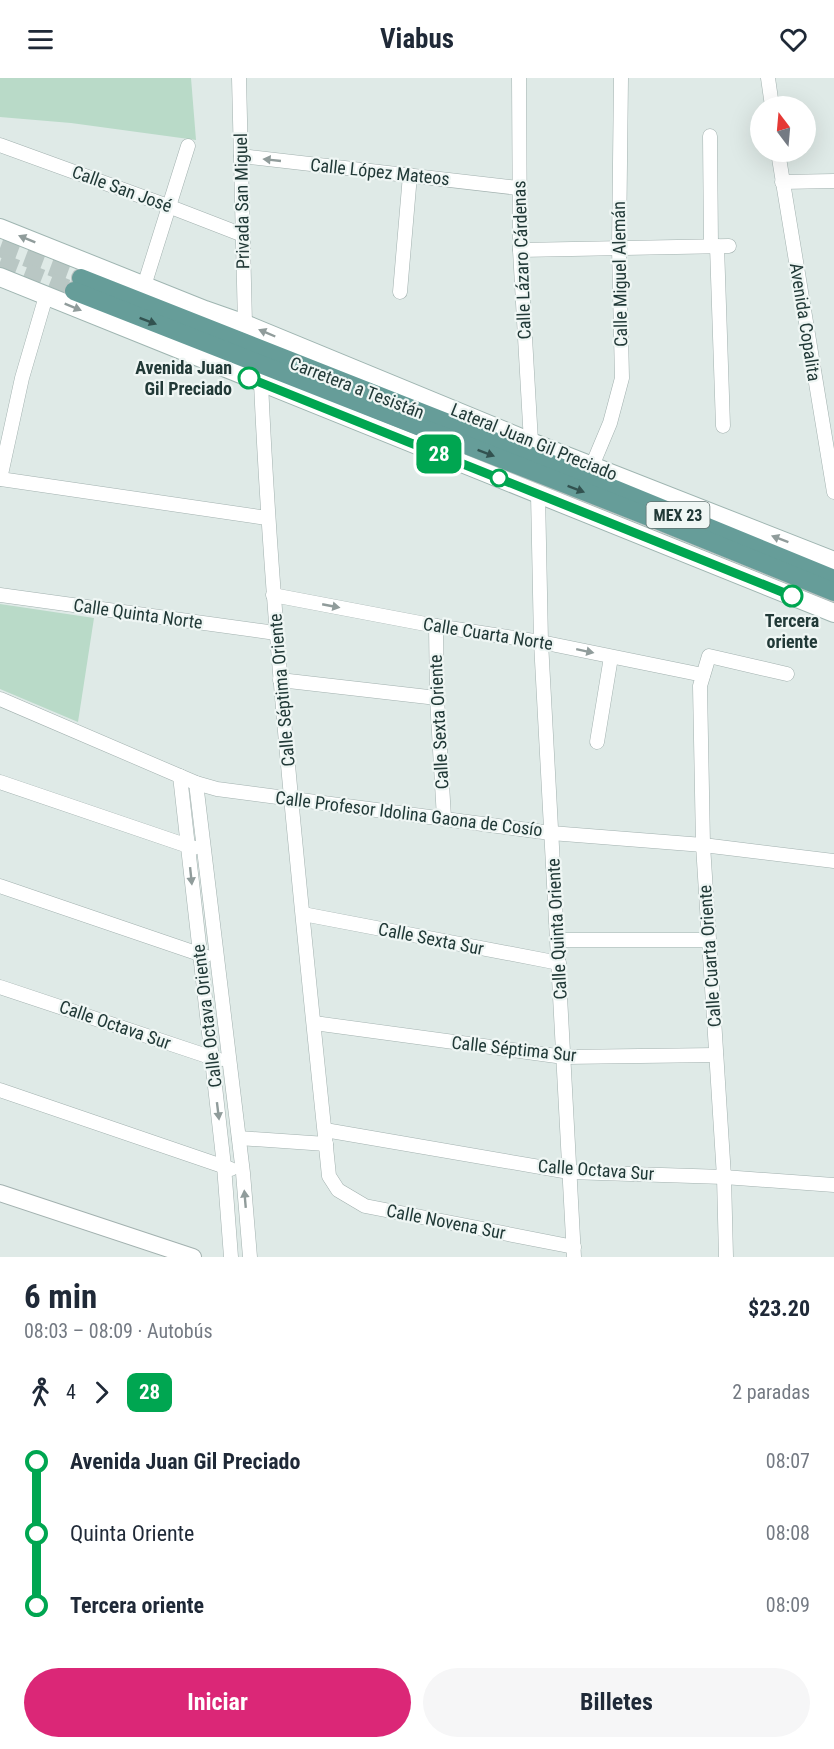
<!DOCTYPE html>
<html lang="es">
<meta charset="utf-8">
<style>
body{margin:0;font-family:"Roboto Condensed",sans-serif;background:#f6f6f7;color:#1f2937;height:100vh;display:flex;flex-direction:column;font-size:22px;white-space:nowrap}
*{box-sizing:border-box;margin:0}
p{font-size:20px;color:#747a83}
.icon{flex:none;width:33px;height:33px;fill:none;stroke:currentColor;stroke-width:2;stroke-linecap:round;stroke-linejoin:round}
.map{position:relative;height:1179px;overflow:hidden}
.side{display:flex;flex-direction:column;background:#fff;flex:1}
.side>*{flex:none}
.badge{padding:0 12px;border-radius:9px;font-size:21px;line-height:39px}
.needle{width:39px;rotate:344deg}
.fabs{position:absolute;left:750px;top:18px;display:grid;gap:12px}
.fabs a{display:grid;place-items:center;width:66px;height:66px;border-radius:50%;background:#fff;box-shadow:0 6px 24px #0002;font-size:30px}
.map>.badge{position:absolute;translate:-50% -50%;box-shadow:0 0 0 3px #fff}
.legs{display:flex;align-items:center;gap:9px;height:66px;padding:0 24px;font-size:20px}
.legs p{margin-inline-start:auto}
.summary{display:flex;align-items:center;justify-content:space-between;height:102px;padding:0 24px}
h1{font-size:33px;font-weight:700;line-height:45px}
.button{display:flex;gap:12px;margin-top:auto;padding:12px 24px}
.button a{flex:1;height:69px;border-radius:36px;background:#db2777;color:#fff;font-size:24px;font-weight:700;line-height:69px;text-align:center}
.button a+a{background:#f6f6f7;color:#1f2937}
ul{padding:0 24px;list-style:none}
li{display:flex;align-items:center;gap:21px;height:72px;font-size:22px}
li i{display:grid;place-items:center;width:9px;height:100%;margin:0 8px;background:currentColor}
li i::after{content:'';width:15px;height:15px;margin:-8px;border:4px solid;border-radius:50%;background:#fff}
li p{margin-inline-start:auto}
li:first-child i{background:linear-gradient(#0000 50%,currentColor 0)}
li:last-child i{background:linear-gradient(currentColor 50%,#0000 0)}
header{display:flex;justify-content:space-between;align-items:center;height:78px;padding:0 24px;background:#fff;font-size:27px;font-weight:700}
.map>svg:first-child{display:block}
</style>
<header><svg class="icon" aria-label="menu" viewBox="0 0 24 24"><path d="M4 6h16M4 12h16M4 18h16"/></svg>Viabus<svg class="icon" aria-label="heart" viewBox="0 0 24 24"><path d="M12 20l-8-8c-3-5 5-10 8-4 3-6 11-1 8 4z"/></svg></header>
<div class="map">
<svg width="834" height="1179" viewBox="0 0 834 1179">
<rect width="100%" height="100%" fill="#dfeae7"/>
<g fill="#b9dac8">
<polygon points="0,0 191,0 196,62 71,45 0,39"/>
<polygon points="0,526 94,540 78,644 0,611"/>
</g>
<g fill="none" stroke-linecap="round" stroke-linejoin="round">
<g stroke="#b9c7c4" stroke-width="18" stroke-dasharray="18 9" stroke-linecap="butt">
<polyline points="0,170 81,200"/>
<polyline points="0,184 74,213"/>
</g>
<g stroke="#a2b1af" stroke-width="15">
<g id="minor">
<polyline points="239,0 245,246"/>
<polyline points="519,0 520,172 531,364"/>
<polyline points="768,0 772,28"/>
<polyline points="710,58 711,168"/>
<polyline points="0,67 168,128 243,157"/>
<polyline points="778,74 834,414"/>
<polyline points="241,78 518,110"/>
<polyline points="782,104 834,103"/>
<polyline points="717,168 723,348"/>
<polyline points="520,172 729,168"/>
<polyline points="144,208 188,68"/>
<polyline points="400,214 410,97"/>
<path d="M 261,305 C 273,570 302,834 329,1098 L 338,1112 L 365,1128 L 574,1169"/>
<polyline points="592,388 610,345 622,300 619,170 621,0"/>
<polyline points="0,401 267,440"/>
<polyline points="0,401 22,300 46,218"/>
<polyline points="538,416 541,564 574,1179"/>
<polyline points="0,517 276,555"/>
<polyline points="273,517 436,548 541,564 703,597"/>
<polyline points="436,548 437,620 444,740"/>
<polyline points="280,602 437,620"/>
<polyline points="0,621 196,705 217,711 551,755 703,767 834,783"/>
<polyline points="597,664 611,579"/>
<polyline points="180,698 224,1088 231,1179"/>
<polyline points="0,704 194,770"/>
<polyline points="196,705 243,1095 250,1179"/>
<polyline points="0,808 205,878"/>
<polyline points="303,836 559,885"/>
<polyline points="558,862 709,862"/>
<polyline points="0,909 219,982"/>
<polyline points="314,945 564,979 716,977"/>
<polyline points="0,1012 231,1091"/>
<polyline points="325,1052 569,1094 724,1099 834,1107"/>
<polyline points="239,1060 326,1066"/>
<polyline points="726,1179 724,1099 703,767 700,608 709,578 787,596"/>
</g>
</g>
<g stroke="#a2b1af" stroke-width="18">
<polyline id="tertiary" points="0,1115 193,1179"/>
</g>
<g stroke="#9fb5b1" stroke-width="20">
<g id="secondary">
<polyline points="0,150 205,232 245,246 531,364 834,483"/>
<polyline points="0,199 834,535"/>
</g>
</g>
<g stroke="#bcc4c3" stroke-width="20">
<g id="primary">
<polyline points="81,200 605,407 834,501"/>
<polyline points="74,213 657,442 834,514"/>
</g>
</g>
<use href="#minor" stroke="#fff" stroke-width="14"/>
<use href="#tertiary" stroke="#fff" stroke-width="16"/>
<use href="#secondary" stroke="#fff" stroke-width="18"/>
<use href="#primary" stroke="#669d99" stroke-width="18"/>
</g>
<defs><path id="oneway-solid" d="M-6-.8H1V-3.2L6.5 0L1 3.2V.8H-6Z" transform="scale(1.5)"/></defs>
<g fill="#909c9b">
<use href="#oneway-solid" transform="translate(272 82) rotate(-174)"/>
<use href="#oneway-solid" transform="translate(27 161) rotate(-158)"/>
<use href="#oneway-solid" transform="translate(73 229) rotate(22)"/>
<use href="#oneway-solid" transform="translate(267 255) rotate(-157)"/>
<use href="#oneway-solid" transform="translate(780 461) rotate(-159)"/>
<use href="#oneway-solid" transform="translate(331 528) rotate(11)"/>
<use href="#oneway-solid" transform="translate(585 573) rotate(12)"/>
<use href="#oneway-solid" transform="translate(191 798) rotate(84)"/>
<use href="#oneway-solid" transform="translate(218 1033) rotate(83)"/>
<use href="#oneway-solid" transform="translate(245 1121) rotate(-95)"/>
</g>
<g fill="#325250">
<use href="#oneway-solid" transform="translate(148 243) rotate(21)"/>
<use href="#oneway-solid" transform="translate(486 375) rotate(21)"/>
<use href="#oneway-solid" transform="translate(576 411) rotate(21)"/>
</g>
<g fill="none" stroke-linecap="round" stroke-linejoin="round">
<g stroke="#fff" stroke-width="14">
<polyline id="line-1" points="249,300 792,518"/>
</g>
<use href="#line-1" stroke="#00a651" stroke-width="9"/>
</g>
<g fill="#fff" stroke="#00a651" stroke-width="3">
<circle cx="249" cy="300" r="10"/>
<circle cx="499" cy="400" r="8"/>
<circle cx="792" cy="518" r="10"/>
</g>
<g text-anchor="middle" stroke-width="4.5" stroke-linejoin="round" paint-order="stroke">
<rect fill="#eff6f4" stroke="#5f7270" stroke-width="1.5" x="646.5" y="424" width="63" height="26" rx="4.5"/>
<g font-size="16" font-weight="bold" fill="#213937">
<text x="678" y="443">MEX 23</text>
</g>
<g font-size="18" fill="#213937" stroke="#eff6f4">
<text transform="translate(380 94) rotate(6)" y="6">Calle López Mateos</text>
<text transform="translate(122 111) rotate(20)" y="6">Calle San José</text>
<text transform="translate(242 123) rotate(-91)" y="6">Privada San Miguel</text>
<text transform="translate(522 182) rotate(-92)" y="6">Calle Lázaro Cárdenas</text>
<text transform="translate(620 196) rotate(-91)" y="6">Calle Miguel Alemán</text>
<text transform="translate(805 244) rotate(81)" y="6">Avenida Copalita</text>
<text transform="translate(357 310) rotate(21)" y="6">Carretera a Tesistán</text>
<text transform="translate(534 364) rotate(22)" y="6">Lateral Juan Gil Preciado</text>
<text transform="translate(138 536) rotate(8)" y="6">Calle Quinta Norte</text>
<text transform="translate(488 556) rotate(9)" y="6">Calle Cuarta Norte</text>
<text transform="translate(282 612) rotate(-95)" y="6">Calle Séptima Oriente</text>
<text transform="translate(439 644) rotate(-93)" y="6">Calle Sexta Oriente</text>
<text transform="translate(409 736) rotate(7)" y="6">Calle Profesor Idolina Gaona de Cosío</text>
<text transform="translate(557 851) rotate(-93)" y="6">Calle Quinta Oriente</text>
<text transform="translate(431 861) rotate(11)" y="6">Calle Sexta Sur</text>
<text transform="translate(710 878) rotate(-94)" y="6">Calle Cuarta Oriente</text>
<text transform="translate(207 938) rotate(-97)" y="6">Calle Octava Oriente</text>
<text transform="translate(115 947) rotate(19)" y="6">Calle Octava Sur</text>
<text transform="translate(514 971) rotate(6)" y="6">Calle Séptima Sur</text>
<text transform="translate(596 1092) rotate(4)" y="6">Calle Octava Sur</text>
<text transform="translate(446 1144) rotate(11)" y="6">Calle Novena Sur</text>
</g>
<g font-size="18" font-weight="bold" fill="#213937" stroke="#eff6f4" text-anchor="end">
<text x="232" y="296">Avenida Juan<tspan x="232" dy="21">Gil Preciado</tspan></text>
<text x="792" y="549" text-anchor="middle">Tercera<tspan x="792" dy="21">oriente</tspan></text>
</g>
</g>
</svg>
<div class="fabs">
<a><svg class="needle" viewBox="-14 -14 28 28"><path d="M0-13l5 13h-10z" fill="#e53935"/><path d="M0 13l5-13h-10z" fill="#747a83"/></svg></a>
</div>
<b class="badge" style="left:439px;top:376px;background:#00a651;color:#fff">28</b>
</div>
<section class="side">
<div class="summary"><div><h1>6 min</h1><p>08:03 – 08:09 · Autobús</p></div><b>$23.20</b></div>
<div class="legs"><svg class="icon" aria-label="walk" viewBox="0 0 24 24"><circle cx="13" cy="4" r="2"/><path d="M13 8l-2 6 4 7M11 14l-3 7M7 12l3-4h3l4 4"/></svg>4<svg class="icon" aria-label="forward" viewBox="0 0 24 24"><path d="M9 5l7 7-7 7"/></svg><b class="badge" style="background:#00a651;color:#fff">28</b><p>2 paradas</p></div>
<ul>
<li><i style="color:#00a651"></i><b>Avenida Juan Gil Preciado</b><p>08:07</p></li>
<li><i style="color:#00a651"></i><span>Quinta Oriente</span><p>08:08</p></li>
<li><i style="color:#00a651"></i><b>Tercera oriente</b><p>08:09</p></li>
</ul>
<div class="button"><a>Iniciar</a><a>Billetes</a></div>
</section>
